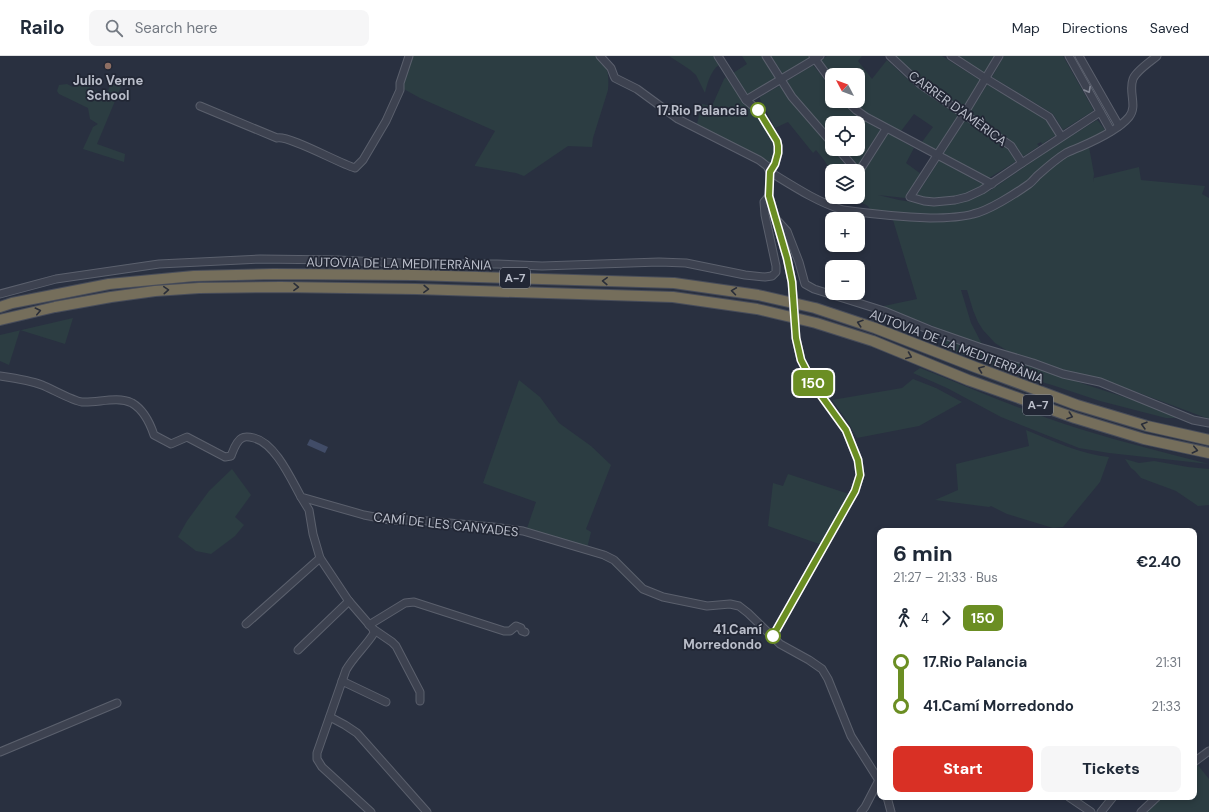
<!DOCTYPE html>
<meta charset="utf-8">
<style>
body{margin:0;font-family:"DM Sans",sans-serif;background:#f6f6f7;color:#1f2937;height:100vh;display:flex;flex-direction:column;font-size:15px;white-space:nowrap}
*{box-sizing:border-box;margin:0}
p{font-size:13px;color:#747a83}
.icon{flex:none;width:22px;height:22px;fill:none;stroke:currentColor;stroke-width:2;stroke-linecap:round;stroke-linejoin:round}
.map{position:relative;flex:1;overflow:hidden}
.details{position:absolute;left:877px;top:472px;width:320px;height:272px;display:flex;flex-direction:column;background:#fff;border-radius:8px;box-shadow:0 2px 6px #0003}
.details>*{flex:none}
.badge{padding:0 8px;border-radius:6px;font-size:14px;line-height:26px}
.needle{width:26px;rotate:311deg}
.fabs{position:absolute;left:825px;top:12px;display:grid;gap:8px}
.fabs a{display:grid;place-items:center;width:40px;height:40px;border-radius:8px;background:#fff;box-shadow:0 2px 6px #0003;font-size:20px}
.map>.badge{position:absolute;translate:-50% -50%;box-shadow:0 0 0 2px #fff}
.legs{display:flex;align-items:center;gap:6px;height:44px;padding:0 16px;font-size:13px}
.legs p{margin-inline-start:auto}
.headline{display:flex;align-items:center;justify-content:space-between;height:68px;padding:0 16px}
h1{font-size:22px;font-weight:800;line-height:30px}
.cta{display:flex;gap:8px;margin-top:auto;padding:8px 16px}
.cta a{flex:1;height:46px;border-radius:8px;background:#d93025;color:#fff;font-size:16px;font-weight:800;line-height:46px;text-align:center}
.cta a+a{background:#f6f6f7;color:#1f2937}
ul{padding:0 16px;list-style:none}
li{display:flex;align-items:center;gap:14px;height:44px;font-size:15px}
li i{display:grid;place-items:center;width:6px;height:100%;margin:0 5px;background:currentColor}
li i::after{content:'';width:10px;height:10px;margin:-5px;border:3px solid;border-radius:50%;background:#fff}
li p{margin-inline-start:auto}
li:first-child i{background:linear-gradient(#0000 50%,currentColor 0)}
li:last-child i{background:linear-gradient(currentColor 50%,#0000 0)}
header{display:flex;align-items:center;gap:24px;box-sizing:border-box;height:56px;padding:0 20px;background:#fff;border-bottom:1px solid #e0e1e3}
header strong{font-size:19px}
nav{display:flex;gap:22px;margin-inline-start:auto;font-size:14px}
.search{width:280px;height:36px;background:#f6f6f7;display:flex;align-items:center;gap:10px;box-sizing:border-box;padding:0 14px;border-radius:8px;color:#747a83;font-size:15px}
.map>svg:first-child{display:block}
</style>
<header>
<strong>Railo</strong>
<div class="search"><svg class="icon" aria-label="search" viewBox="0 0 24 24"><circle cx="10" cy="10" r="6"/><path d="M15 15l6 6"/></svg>Search here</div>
<nav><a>Map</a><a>Directions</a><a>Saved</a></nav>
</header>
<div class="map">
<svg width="1209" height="756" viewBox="0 0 1209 756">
<rect width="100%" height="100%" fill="#293040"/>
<g fill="#2c3d42">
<path d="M 410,0 L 596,0 C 609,7 609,21 608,34 L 593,82 L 592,91 L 568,90 L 524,120 L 516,117 L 475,110 L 475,109 L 495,75 L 420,42 L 402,32 Z"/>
<path d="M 669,0 L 714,0 L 719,9 C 711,14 707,28 705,37 L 696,19 L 689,13 Z"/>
<polygon points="742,0 761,0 775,22 749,38 747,38 733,17 747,8"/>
<polygon points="771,0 808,0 810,2 784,17 782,17"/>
<path d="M 827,0 L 862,0 L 858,5 L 872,23 L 887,4 L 915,30 L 957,58 L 958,60 L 936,93 L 934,94 L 922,86 L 933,71 L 914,58 L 901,75 C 885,66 865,59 852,45 L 858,45 L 858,19 L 832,19 L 832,20 L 821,6 L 821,4 Z"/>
<polygon points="895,0 942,0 980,24 963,52 921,24"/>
<polygon points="957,0 995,0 984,17"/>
<polygon points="1004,0 1063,0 1093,53 1093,55 1063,74 1053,58 992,21"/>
<polygon points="813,9 832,33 832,45 841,45 854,57 880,74 858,110 843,93 858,93 858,67 832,67 832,81 796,40 787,25"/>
<polygon points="726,21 745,48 761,63 774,87 776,94 774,106 771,107 697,68 702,48 707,49 708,49 712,50 724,23"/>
<polygon points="113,22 123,26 97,88 125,98 124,106 83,93 93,71 98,68 90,63 88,52 59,38 57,35 59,29 67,28 73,31 84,28 106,40"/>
<polygon points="987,29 988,29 1047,64 1056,79 1042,88 1041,86 1037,88 1039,90 1024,100 1022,99 1014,88 969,57"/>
<polygon points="779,30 781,31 797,53 851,115 832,115 832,116 824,104 816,94 813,97 788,66 775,72 760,43 760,41"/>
<polygon points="966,64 1007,92 1015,103 1015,106 989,122 944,98 944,97 964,65"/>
<path d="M 1097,64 L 1099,66 L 1105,74 L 1003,141 C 992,147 981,153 969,156 C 938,164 903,157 871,154 L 868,150 L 851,141 L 858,141 L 858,135 L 862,135 L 858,134 L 858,125 L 888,77 L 914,92 L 906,107 L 921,118 L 905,142 L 878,139 L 899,144 L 924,148 L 967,144 L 991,134 L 1052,92 Z"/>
<polygon points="1089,91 1094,118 1093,126 1094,122 1139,111 1141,124 1205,130 1202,138 1209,142 1209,363 1115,328 1067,315 1009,296 995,287 983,274 978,266 973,254 967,234 961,234 971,267 983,290 934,273 933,270 879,251 917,243 893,164 916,165 971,161 1044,117 1064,101"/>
<polygon points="939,105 940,105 984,129 970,138 936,144 916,140"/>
<polygon points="73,262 65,288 20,274 9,309 0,305 0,279"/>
<polygon points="947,280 1084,328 1189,362 1166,362 1100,345 1052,329 1011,317 940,290"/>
<path d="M 920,312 C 973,333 1025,356 1080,373 C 1122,386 1166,397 1209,408 L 1109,397 L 1079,392 L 1001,361 L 947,332 L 913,317 Z"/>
<polygon points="913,323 936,332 962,346 919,370 857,382 848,366 832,344 902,332"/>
<polygon points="519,324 540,341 559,367 591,390 611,409 586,473 591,476 587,492 526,475 536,446 483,427"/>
<path d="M 1026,374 C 1053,385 1080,398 1109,401 L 1100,426 L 1063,471 L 1053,472 L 1007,458 L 991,450 L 989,451 L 935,444 L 958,434 L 956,408 L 1029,390 Z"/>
<polygon points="1125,403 1139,407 1154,405 1188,411 1209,413 1209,449 1198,450 1176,435 1141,422 1135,415 1131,412"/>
<polygon points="232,413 251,439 235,461 244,469 235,480 211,498 196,495 178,481 187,465 209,435"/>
<polygon points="788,418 849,438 822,489 768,470 773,427 783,430"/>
<polygon points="1197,708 1209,723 1209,756 1145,756 1160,741 1194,741 1194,710"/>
</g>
<polygon fill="#414c67" points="310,383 328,391 325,397 307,389"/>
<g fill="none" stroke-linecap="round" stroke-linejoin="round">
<g stroke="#5b606d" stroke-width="9">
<g id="minor">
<polyline points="600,0 611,12 614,20 615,22 637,33 678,63 759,104 767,110 770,116"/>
<polyline points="718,0 746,44 758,54 777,85 778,90 778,97 775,108 770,116 769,140 787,202 792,226"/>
<polyline points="766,0 792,41 832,87"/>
<polyline points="813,0 832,26"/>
<polyline points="890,0 920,28 1011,90 1022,107"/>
<polyline points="951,0 985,22 1049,61 1061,80"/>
<polyline points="999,0 964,58 910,141 924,145 934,146 955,144 967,141 982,134 1022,107 1100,56"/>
<polyline points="1069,0 1111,75"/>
<polyline points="1079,0 1119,70"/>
<polyline points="746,44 820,0"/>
<polyline points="847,45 856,54 866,61 992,128"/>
<path d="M 200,50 L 277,82 C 289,79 338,107 355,112 L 363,104 L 386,65 L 400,34 L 400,27 L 409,0"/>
<polyline points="838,93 857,115"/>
<path d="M 770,116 C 793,130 817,146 843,154 C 872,158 901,161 930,162 C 944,162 959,162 973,158 C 988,155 1015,138 1029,128 C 1032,126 1034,123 1037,120 C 1046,112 1056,103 1066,97 C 1070,95 1075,93 1080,91 C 1094,85 1119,73 1129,61 C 1138,50 1128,36 1133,23 C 1136,15 1150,6 1157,0"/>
<polyline points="858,117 886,73"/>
<polyline points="776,163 787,175 799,206 805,228 814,233 884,255 930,274 979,291 1033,307 1063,318 1100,326 1193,364 1209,367"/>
<polyline points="0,238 56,223 111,215 159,208 260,203 338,204 421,208 497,208 542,210 659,206 686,207 745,219 765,221 772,220 776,216 776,210 765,159 764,146 769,140"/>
<path d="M 0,320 C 14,322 29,324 42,329 C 52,333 73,345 82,346 C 98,347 117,340 132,347 C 144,354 150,367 154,379 L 171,388 L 187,381 L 225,401 L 231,400 C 233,395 236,385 242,382 C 245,380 250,381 254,382 C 275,387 291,423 301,441 L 364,459 L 390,464 L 416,464 L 493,471 L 523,475 L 604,499 L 614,504 L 643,533 L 663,541 L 707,550 L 730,548 L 739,550 L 748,557 L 780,588 L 809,604 L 822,613 L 828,623 L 851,680 L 880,726"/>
<path d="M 301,441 L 309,454 L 313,478 L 320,502 L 348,544 L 373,573 L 374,577 C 366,590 354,600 346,614 L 317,697 L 317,703 L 322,711 L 371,756"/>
<polyline points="246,568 320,502"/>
<polyline points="369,569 405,547 414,546 504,575 510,575 516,570 521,572 522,575 525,576"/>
<polyline points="373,573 392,586 396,590 420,636 420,645"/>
<polyline points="773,580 855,435 860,419 858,404 846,374 815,331 801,304 796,282"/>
<polyline points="298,594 349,545"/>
<polyline points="342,625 386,646"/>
<polyline points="330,661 345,669 357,677 427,756"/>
<polyline points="0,696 117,647"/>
<polyline points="1194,706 1209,695"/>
<polyline points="887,741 891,756"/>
<polyline points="1069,741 1091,756"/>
<polyline points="861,756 865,751 879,724"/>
<polyline points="1101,756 1113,741"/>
<polyline points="1141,756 1157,741"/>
</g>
</g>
<g stroke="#484d5a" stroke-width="12">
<g id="highway">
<polyline points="0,251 12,247 109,228 194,220 273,218 414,219 674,227 758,239 815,252 875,272 975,311 1077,349 1147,370 1209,384"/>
<polyline points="0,264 55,251 111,241 155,235 199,232 281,231 416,233 673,241 757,253 816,267 873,285 968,324 1075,362 1144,383 1209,397"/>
</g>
</g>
<use href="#minor" stroke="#3d4250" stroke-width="7"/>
<use href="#highway" stroke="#756e5b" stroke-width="10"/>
<g stroke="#5b606d" stroke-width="9" stroke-linecap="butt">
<polyline id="minor-bridge" points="792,226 796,282"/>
</g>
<use href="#minor-bridge" stroke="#3d4250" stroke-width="7"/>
</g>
<defs><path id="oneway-chevron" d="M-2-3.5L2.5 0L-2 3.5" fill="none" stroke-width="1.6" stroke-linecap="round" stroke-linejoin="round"/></defs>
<use stroke="#828693" href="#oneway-chevron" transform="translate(1088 34) rotate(61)"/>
<g stroke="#2a2e39">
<use href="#oneway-chevron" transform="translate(605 225) rotate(-178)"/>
<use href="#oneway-chevron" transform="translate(296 231) rotate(1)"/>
<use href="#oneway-chevron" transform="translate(426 233) rotate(2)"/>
<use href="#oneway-chevron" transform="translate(166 234) rotate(-4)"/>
<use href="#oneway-chevron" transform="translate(734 235) rotate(-172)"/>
<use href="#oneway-chevron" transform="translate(38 255) rotate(-13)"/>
<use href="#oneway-chevron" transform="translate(860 267) rotate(-162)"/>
<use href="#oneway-chevron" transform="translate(909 300) rotate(22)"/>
<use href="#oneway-chevron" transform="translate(981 313) rotate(-159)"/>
<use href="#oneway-chevron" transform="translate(1070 360) rotate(19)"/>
<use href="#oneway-chevron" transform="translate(1144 369) rotate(-164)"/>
<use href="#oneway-chevron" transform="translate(1195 394) rotate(13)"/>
</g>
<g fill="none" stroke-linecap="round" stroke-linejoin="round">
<g stroke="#fff" stroke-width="9">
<polyline id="line-1" points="758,54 777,85 778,90 778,97 775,108 770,116 769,140 787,202 792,226 796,282 801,304 815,331 846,374 858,404 860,419 855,435 773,580"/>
</g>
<use href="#line-1" stroke="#6b8e23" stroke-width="6"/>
</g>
<circle fill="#8d6e63" stroke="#222735" stroke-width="1.5" cx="108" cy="10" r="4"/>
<g fill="#fff" stroke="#6b8e23" stroke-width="2">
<circle cx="758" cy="54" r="7"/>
<circle cx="773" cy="580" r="7"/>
</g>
<g text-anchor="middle" stroke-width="3.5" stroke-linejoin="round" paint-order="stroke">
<g fill="#222735" stroke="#8c919d" stroke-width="1">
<rect x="500" y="212" width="30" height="20" rx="3"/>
<rect x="1023" y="339" width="30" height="20" rx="3"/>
</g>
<g font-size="12" font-weight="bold" fill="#babeca">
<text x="515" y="226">A-7</text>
<text x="1038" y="353">A-7</text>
</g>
<g font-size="13" font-weight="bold" fill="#babeca" stroke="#222735">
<text x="108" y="29">Julio Verne<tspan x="108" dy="15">School</tspan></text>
</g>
<g font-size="13" fill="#babeca" stroke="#222735">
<text transform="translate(958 52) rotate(36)" y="5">CARRER D'AMÈRICA</text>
<text transform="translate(399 207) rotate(1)" y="5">AUTOVIA DE LA MEDITERRÀNIA</text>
<text transform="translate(957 290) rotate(21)" y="5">AUTOVIA DE LA MEDITERRÀNIA</text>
<text transform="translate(446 468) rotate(6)" y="5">CAMÍ DE LES CANYADES</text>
</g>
<g font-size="13" font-weight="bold" fill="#babeca" stroke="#222735" text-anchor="end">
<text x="747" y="59">17.Rio Palancia</text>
<text x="762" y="578">41.Camí<tspan x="762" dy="15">Morredondo</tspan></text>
</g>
</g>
</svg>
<div class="fabs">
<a><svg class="needle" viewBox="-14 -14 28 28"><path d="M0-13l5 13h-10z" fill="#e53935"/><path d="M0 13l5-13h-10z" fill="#747a83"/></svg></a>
<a><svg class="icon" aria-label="locate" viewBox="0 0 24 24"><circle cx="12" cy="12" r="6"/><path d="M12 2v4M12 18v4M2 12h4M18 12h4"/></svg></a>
<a><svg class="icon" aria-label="layers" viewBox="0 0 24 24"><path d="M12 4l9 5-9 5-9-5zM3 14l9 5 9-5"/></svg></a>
<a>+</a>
<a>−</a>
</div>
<b class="badge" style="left:813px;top:327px;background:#6b8e23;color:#fff">150</b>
<section class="details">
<div class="headline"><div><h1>6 min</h1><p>21:27 – 21:33 · Bus</p></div><b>€2.40</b></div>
<div class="legs"><svg class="icon" aria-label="walk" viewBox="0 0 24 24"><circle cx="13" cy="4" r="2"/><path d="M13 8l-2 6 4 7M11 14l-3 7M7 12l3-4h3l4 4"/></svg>4<svg class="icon" aria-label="forward" viewBox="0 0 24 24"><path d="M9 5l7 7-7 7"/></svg><b class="badge" style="background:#6b8e23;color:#fff">150</b></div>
<ul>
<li><i style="color:#6b8e23"></i><b>17.Rio Palancia</b><p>21:31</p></li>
<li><i style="color:#6b8e23"></i><b>41.Camí Morredondo</b><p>21:33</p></li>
</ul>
<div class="cta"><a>Start</a><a>Tickets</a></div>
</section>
</div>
